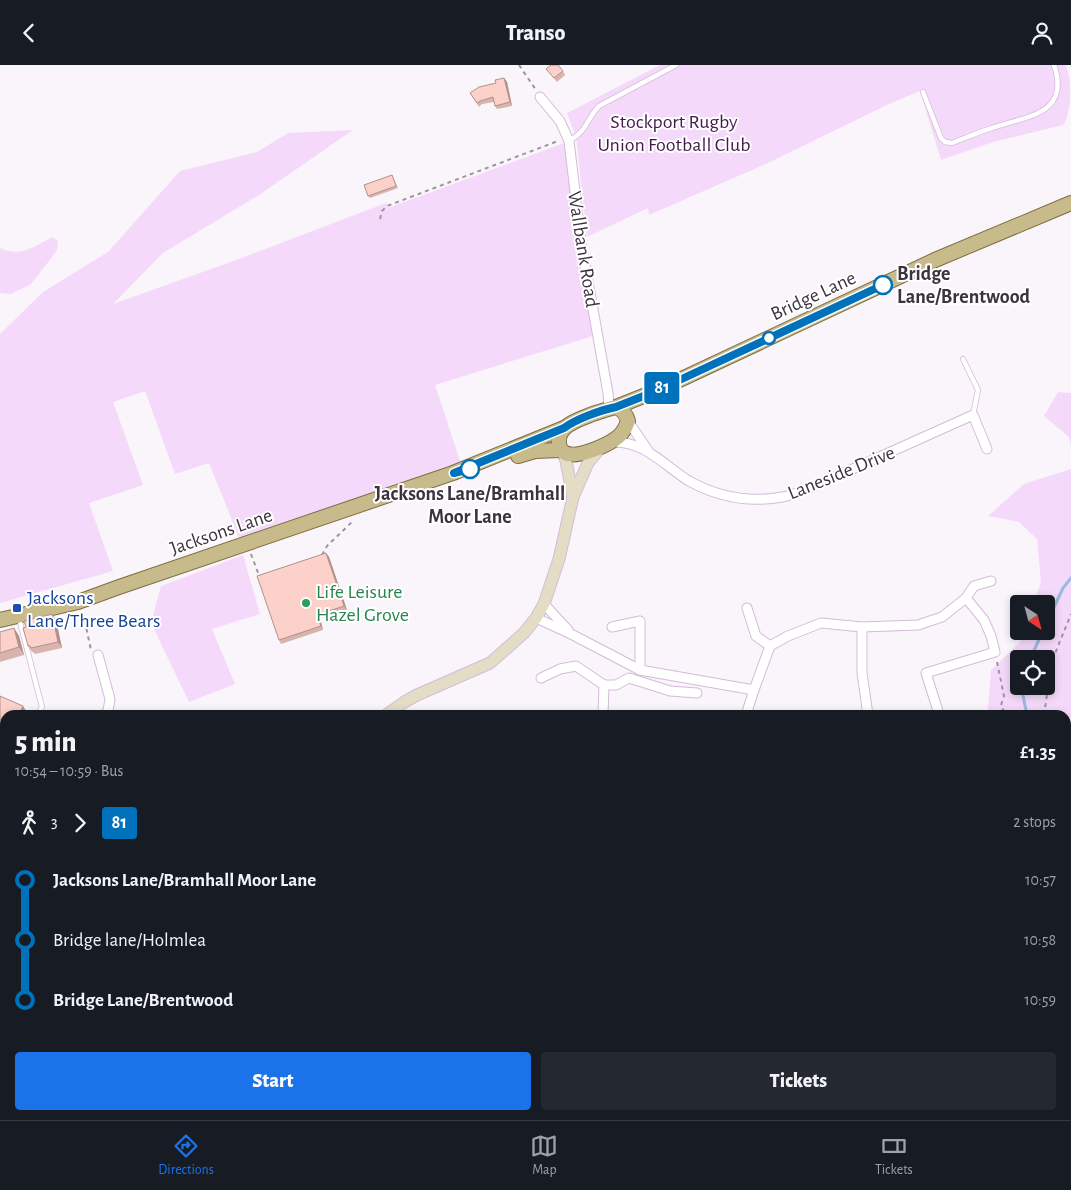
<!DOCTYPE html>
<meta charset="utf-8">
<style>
body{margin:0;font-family:"Alegreya Sans",sans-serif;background:#242831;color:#f1f3f6;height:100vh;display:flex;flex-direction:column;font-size:19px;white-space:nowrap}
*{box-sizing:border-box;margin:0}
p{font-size:16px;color:#9ea1a6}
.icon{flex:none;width:28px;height:28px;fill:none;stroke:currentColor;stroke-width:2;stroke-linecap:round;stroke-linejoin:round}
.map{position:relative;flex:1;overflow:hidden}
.side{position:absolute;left:0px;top:645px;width:1071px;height:410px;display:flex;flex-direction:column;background:#171b24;border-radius:15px 15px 0 0;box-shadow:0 2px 8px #0003}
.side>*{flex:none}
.badge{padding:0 10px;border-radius:4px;font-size:18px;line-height:32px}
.needle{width:32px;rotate:144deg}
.buttons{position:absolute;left:1010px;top:530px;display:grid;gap:10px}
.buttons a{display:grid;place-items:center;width:45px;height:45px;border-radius:5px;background:#171b24;box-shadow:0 2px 8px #0003;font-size:25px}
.map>.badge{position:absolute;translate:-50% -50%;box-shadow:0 0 0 2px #fff}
.legs{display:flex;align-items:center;gap:8px;height:55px;padding:0 15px;font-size:16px}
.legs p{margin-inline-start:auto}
.headline{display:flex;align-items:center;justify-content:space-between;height:85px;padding:0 15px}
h1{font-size:28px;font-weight:800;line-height:38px}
.primary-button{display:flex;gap:10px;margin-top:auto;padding:10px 15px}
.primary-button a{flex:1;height:58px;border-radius:5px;background:#1a73e8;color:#fff;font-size:20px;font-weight:800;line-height:58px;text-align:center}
.primary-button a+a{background:#242831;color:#f1f3f6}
ul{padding:0 15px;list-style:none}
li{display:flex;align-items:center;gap:18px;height:60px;font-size:19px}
li i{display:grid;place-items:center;width:8px;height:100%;margin:0 6px;background:currentColor}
li i::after{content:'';width:12px;height:12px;margin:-6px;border:4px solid;border-radius:50%;background:#171b24}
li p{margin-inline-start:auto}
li:first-child i{background:linear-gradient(#0000 50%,currentColor 0)}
li:last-child i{background:linear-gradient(currentColor 50%,#0000 0)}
header{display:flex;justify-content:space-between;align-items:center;height:65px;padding:0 15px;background:#171b24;font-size:22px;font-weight:800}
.dock{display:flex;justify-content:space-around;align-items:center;height:70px;border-top:1px solid #363941;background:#171b24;font-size:14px;color:#9ea1a6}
.dock a{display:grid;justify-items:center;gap:2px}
.dock .current{color:#1a73e8}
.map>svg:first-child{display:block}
</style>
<header><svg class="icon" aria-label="back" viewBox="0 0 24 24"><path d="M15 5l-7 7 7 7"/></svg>Transo<svg class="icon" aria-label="person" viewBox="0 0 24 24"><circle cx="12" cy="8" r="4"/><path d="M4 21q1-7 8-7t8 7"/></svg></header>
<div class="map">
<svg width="1071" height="1055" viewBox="0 0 1071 1055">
<rect width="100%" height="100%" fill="#faf5fb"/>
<g fill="#f5d9fa" fill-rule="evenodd">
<path d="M 660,0 L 1066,0 C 1067,4 1068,8 1069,12 C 1071,27 1071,48 1063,60 L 993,77 L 941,95 L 920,26 L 887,40 L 770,97 L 649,150 L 648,143 L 587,172 L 576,72 L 567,48 Z"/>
<polygon points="353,65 259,130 163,188 113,239 239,194 386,138 388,143 564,78 593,271 435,320 463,405 242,480 209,398 175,409 145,326 113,337 143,420 89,438 113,506 0,538 0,269 43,227 108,187 180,106 257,87 288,68"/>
<path d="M 53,172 L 58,176 L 57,185 L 49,196 L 31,219 L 11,229 L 0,228 L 0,183 C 22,193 34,181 53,172 Z"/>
<polygon points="1058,327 1071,328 1071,381 1069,372 1044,351"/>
<path d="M 1071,404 L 1071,651 L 1068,660 L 1071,674 L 1071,815 L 1066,804 L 1066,650 L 989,650 L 988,643 L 991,605 L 1022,575 L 1024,566 L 1046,566 L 1046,539 L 1033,539 L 1041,517 L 1037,474 L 1019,457 L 988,451 L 1024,419 ZM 1019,594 L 1046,594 L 1046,621 L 1019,621 Z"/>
<polygon points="243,490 260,549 212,564 235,619 189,637 151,558 161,521"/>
<polygon points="1071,906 1071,986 1066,961 1066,922"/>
<polygon points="457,1050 675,1050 660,1055 455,1055"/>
<polygon points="710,1050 800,1050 802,1055 714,1055"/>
</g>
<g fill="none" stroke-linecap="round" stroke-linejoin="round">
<g stroke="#9abae0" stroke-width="3">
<polyline points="1046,559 1063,523 1071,513"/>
<polyline points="1030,594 1043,566"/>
<polyline points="1021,621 1027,650"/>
<polyline points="1066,756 1071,760"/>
</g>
<g stroke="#d4bbd9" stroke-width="6">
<g id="lane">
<path d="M 923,27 L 941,73 L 945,77 L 952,78 C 965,73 979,67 992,63 C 1026,51 1071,50 1054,0"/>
<path d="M 569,76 C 588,65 586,55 599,41 L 676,0"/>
<polyline points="963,294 978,325 973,350"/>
<polyline points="19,553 42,642 37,650"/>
</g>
</g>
<g stroke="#d4bbd9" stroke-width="11">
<g id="street">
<polyline points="540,32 560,56 569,76 581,177 608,328 609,343"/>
<polyline points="628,356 649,387"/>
<path d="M 612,377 C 643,375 665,401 689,416 C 718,432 749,438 782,432 C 790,431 799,427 808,424 L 973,350 L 987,384"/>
<polyline points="544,539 568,565"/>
<polyline points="747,543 756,571 770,581"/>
<polyline points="536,553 571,569 640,605 754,625 746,650"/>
<polyline points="612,562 640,556 640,605"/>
<polyline points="862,562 862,608 868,650"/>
<polyline points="98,590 110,634 108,646 104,650"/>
<polyline points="541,613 560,604 576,601 604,620 603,650"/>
<polyline points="604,620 616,620 629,613 645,618 670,626 697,628"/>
<polyline points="754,625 770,581 788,571 821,558 862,562 918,560 942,552 966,533 974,521 991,516"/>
<polyline points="938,646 926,608 995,587 991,571 984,555 966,533"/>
<polyline points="0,689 5,692"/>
<polyline points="1066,978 1069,977"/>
<polyline points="855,1050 858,1055"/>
<polyline points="968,1050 971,1055"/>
<polyline points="255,1055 257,1050"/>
<polyline points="397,1055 398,1050"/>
<polyline points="905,1055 924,1050"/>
</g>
</g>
<g stroke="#d4bbd9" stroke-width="13">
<g id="secondary">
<polyline points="563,387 566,396 573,432"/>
<polyline points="386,650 406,636 417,630 490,598 524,568 536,553 544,539 559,494 573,432 588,398 601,382"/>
<polyline points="76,1055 78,1050"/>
</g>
</g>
<g stroke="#7f6e40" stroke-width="16">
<g id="primary">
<path d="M 616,342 C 623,345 626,349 628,356 C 626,362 623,368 618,372 C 608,380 577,394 565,388 C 561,386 559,382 559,378 C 557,361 578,355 590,350 C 599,347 607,344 616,342 L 656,326 L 935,195 L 1071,138"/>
<polyline points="518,391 535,386 561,385"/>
<polyline points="0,555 78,537 119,522 453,408 564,363"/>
</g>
</g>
<g stroke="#9c959e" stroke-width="2" stroke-dasharray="4 4" stroke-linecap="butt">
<polyline points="519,0 536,25"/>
<polyline points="380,154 382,146 387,141 558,76"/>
<polyline points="251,489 260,513"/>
<polyline points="322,490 327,481 354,455"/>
<polyline points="83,548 91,585"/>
<polyline points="997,597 1004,631 1001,640 1004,647 1004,650"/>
<polyline points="1044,650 1052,596 1071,549"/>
<polyline points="0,662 5,665"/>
<polyline points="1066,730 1071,737"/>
<polyline points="1066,909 1071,918 1071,924"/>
<polyline points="1070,967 1071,952"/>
<polyline points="795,1050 797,1055"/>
<polyline points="1040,1050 1042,1055"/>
</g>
<use href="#lane" stroke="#fff" stroke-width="4.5"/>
<use href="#street" stroke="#fff" stroke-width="9"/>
<use href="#secondary" stroke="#e3ddc6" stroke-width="11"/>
<use href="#primary" stroke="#c7bb8c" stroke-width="14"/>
</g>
<g fill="#d9b4ae">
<polygon points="546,4 563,6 565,10 557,17"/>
<polygon points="504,13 507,17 512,41 497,44 495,41 494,37 482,39 479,42 470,28 496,18"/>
<polygon points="392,110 398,123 370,133 368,131"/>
<polygon points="326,488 329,492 347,545 320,553 323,565 281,579 279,575"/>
<polygon points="52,549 56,555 62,583 35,589 33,587 32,587 28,581 26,562"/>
<polygon points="14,563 19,571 24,590 0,597 0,567"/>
<polygon points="0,631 28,649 5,650 5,662 0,659"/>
</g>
<g fill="#b0928d">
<polygon points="504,13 507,17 512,41 510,37"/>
<polygon points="326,488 329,492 347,545 344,541"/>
<polygon points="52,549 56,555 62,583 58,577"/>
<polygon points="317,550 320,553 323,565 321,561"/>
<polygon points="14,563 19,571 24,590 19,582"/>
<polygon points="23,641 28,649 28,650 19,650"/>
</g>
<g fill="#fcd1ca" stroke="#b0928d">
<polygon points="551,0 558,0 563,6 554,13 546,4"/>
<polygon points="504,13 510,37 495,41 493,32 480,36 477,38 470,28 479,22 496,18 495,15"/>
<polygon points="392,110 396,121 368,131 364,120"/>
<polygon points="326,488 344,541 317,550 321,561 279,575 257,511"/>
<polygon points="52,549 58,577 31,583 30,581 28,581 23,563 26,562 24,556"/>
<polygon points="14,563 19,582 0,588 0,567"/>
<polygon points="0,631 23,641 19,650 5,650 5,657 0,654"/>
</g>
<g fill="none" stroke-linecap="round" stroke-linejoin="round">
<g stroke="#fff" stroke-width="11">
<path id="line-1" d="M 470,404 L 454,408 L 564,363 C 576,354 601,345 616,342 L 656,326 L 883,220"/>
</g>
<use href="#line-1" stroke="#0072bc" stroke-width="8"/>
</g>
<g fill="#fff" stroke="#0072bc" stroke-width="2.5">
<circle cx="883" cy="220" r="9"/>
<circle cx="769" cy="273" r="6"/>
<circle cx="470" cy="404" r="9"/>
</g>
<circle fill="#2e9e5b" stroke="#fff" stroke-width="2" cx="306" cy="538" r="5"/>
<rect fill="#1a4fb4" stroke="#fff" stroke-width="2" x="12" y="538" width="10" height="10" rx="2.5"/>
<g text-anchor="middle" stroke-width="4" stroke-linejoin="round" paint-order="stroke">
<g font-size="20" fill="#421a4a" stroke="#fff">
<text x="674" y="63">Stockport Rugby<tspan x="674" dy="23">Union Football Club</tspan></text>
</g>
<g font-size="20" fill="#3d333f" stroke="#fff">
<text transform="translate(584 184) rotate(81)" y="7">Wallbank Road</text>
<text transform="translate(813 230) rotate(-25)" y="7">Bridge Lane</text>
<text transform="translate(841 407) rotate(-22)" y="7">Laneside Drive</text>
<text transform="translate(221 466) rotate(-19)" y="7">Jacksons Lane</text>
</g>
<g font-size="20" font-weight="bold" fill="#3d333f" stroke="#fff" text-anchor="start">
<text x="897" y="215">Bridge<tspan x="897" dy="23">Lane/Brentwood</tspan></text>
<text x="470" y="435" text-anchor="middle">Jacksons Lane/Bramhall<tspan x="470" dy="23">Moor Lane</tspan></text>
</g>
<g font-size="20" fill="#27864d" stroke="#fff" text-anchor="start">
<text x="316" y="533">Life Leisure<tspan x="316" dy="23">Hazel Grove</tspan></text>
</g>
<g font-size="20" fill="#164399" stroke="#fff" text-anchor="start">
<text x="27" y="539">Jacksons<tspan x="27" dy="23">Lane/Three Bears</tspan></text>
</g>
</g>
</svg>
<div class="buttons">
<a><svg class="needle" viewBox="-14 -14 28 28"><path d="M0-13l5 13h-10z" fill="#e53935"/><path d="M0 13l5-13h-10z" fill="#9ea1a6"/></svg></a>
<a><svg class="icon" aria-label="locate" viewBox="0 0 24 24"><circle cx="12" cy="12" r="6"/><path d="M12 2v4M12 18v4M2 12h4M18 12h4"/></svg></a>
</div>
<b class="badge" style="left:662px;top:323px;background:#0072bc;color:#fff">81</b>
<section class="side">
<div class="headline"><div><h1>5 min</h1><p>10:54 – 10:59 · Bus</p></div><b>£1.35</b></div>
<div class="legs"><svg class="icon" aria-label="walk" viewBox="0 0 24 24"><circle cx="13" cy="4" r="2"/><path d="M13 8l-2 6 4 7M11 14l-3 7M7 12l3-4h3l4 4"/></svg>3<svg class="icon" aria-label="forward" viewBox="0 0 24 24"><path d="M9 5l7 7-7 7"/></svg><b class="badge" style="background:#0072bc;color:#fff">81</b><p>2 stops</p></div>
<ul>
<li><i style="color:#0072bc"></i><b>Jacksons Lane/Bramhall Moor Lane</b><p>10:57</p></li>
<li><i style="color:#0072bc"></i><span>Bridge lane/Holmlea</span><p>10:58</p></li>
<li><i style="color:#0072bc"></i><b>Bridge Lane/Brentwood</b><p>10:59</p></li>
</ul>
<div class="primary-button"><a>Start</a><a>Tickets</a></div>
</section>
</div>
<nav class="dock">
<a class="current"><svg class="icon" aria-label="directions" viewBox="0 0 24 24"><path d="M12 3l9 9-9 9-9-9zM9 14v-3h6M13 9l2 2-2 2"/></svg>Directions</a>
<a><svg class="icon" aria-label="map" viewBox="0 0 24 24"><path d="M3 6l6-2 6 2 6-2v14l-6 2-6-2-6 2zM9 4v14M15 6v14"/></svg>Map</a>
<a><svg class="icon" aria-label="tickets" viewBox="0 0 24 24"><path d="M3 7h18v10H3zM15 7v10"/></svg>Tickets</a>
</nav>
